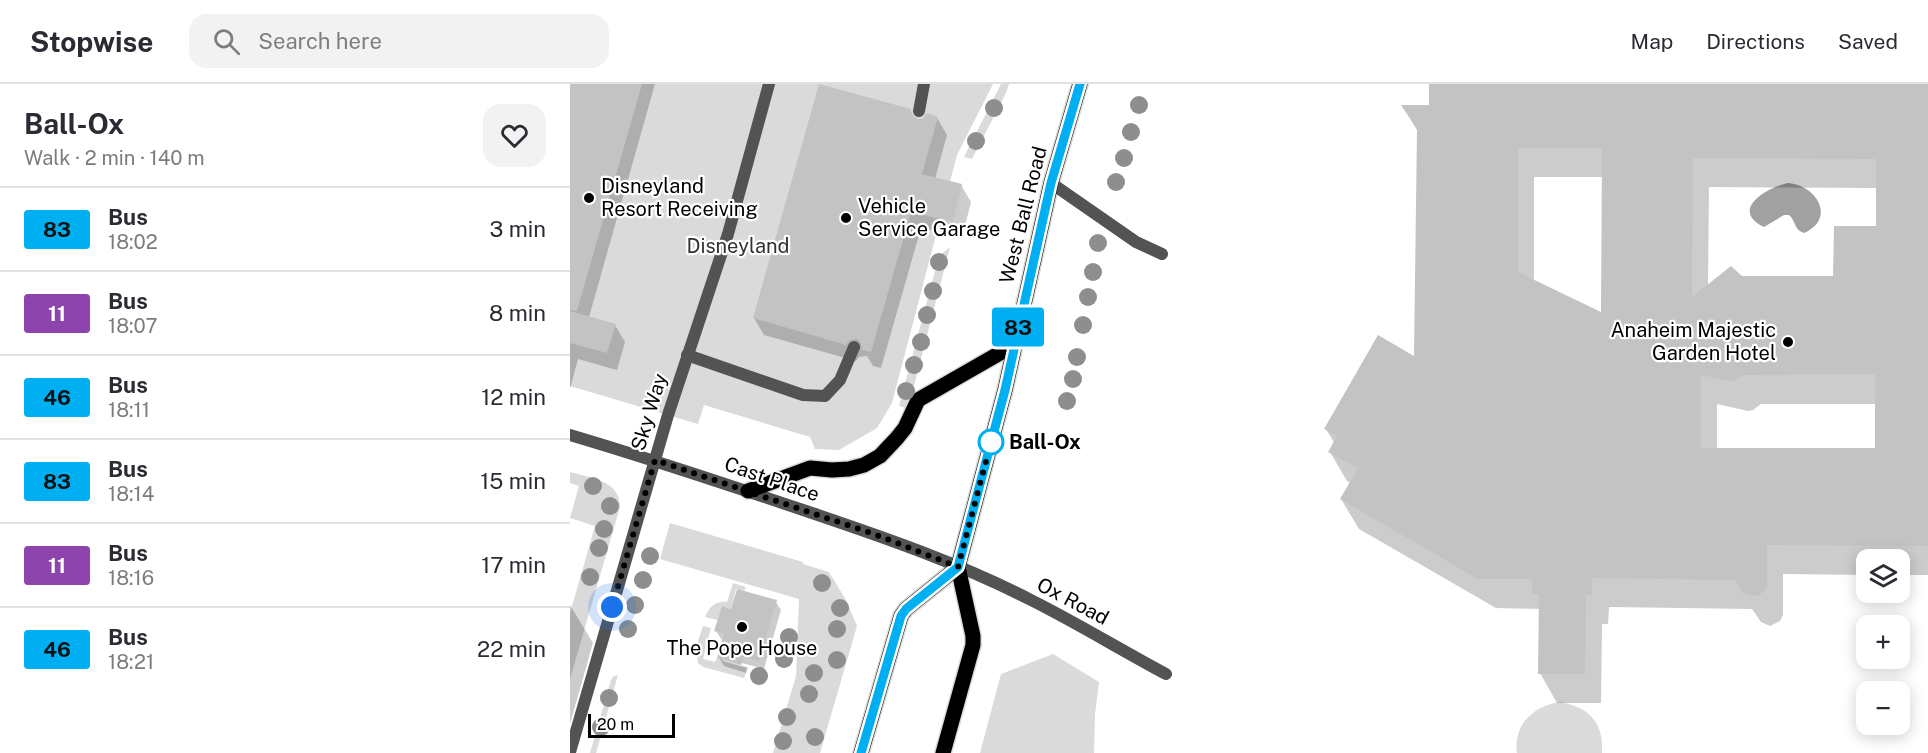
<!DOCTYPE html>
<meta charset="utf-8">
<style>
body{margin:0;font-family:"Public Sans",sans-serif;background:#f2f2f3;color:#2b2b33;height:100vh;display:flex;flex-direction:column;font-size:22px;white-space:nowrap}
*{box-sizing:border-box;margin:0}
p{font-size:20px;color:#7c7c81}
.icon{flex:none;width:33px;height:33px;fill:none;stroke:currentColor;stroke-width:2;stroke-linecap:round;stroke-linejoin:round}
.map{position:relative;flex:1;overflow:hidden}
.panel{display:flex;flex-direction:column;background:#fff;width:570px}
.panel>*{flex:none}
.badge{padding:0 12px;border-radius:4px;font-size:21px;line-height:39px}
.fabs{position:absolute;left:1286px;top:465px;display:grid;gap:12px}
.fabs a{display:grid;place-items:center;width:54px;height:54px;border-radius:12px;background:#fff;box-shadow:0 3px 15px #0003;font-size:30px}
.scale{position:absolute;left:18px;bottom:15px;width:87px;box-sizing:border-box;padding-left:6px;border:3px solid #000;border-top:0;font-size:16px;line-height:21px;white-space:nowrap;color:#000;-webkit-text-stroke:4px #fff;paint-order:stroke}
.you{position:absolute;width:30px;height:30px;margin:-15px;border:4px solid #fff;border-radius:50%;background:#1a73e8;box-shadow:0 0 0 9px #1a73e833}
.map>.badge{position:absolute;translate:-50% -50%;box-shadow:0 0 0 3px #fff}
.round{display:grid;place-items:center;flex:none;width:63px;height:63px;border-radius:18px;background:#f2f2f3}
.overview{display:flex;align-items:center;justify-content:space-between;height:102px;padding:0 24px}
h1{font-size:28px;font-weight:700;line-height:45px}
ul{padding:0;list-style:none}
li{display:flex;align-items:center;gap:18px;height:84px;padding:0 24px;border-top:2px solid #e1e1e2}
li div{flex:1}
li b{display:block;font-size:22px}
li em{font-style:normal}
li .badge{min-width:66px;font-weight:700;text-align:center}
header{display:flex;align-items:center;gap:36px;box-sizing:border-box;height:84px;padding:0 30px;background:#fff;border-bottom:2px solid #e1e1e2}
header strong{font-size:28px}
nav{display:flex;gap:33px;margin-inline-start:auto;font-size:21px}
.search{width:420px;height:54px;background:#f2f2f3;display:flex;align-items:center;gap:15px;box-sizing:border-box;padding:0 21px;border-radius:18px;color:#7c7c81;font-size:22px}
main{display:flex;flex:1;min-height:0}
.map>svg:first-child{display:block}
</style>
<header>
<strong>Stopwise</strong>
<div class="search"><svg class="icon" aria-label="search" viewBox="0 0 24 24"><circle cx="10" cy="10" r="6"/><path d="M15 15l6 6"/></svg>Search here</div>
<nav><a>Map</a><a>Directions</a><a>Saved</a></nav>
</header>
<main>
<section class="panel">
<div class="overview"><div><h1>Ball-Ox</h1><p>Walk · 2 min · 140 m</p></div><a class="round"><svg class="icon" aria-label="heart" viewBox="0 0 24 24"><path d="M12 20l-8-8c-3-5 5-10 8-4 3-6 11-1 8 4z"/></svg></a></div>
<ul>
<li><span class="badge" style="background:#00aff2;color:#111">83</span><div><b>Bus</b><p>18:02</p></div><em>3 min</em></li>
<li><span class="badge" style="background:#8e44ad;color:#fff">11</span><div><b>Bus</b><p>18:07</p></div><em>8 min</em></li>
<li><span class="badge" style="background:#00aff2;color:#111">46</span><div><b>Bus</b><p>18:11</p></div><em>12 min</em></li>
<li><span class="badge" style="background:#00aff2;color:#111">83</span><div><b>Bus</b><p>18:14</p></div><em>15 min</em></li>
<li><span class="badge" style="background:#8e44ad;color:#fff">11</span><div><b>Bus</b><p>18:16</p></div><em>17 min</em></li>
<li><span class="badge" style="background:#00aff2;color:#111">46</span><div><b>Bus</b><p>18:21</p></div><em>22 min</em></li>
</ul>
</section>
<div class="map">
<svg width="1358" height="669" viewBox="0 0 1358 669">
<rect width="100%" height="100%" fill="#fff"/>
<g fill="#dadada">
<polygon points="0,0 423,0 387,71 322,319 307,344 269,366 245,365 240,353 134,321 128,340 0,302"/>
<polygon points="431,0 439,0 436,9 402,75 394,73"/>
<polygon points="380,163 338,325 329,322 369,172"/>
<path d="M 0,388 C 21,394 50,396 50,423 L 0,595 L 0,529 L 25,442 L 0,434 L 9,402 L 0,399 Z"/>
<polygon points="100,439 233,478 233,480 259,488 276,516 287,542 250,669 203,669 226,592 229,515 90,475"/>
<path d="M 163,499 L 176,503 L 174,507 L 166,505 L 161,525 L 152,522 L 148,536 L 135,533 C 139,523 146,516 157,518 Z"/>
<polygon points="133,542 141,544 133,575 145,578 147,574 178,583 174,594 133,583 128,579 126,563"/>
<polygon points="483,570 529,598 525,630 524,669 410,669 431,590"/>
<polygon points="48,591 26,669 20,669 41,596 44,592"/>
<path d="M 990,618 C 1019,623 1034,639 1032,669 L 947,669 C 943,640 964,622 990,618 Z"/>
</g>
<path fill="#a1a1a1" d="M 1218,99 C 1246,101 1267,134 1234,149 C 1224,146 1226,137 1219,131 L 1214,131 L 1194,143 C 1159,126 1197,103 1218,99 Z"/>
<g fill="#0003" fill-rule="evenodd">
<polygon points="0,0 85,0 19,233 45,241 55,258 47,286 8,275 0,305"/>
<path d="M 861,0 L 1358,0 L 1358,491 L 1329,491 L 1329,476 L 1296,476 L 1296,491 L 1213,490 L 1213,531 L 1210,537 L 1200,542 L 1191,538 L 1182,525 L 1039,523 L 1038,540 L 1032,540 L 1031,619 L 987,619 L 970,589 L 971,525 L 926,524 L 789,445 L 771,415 L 781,399 L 777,397 L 760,368 L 765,360 L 756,345 L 846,275 L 848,48 L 833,22 L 861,22 ZM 964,93 L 1033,93 L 1033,230 L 964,197 ZM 1139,103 L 1308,104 L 1308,144 L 1264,194 L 1172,193 L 1138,201 ZM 1147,320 L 1178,327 L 1183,326 L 1191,320 L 1306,320 L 1306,366 L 1147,366 Z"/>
<polygon points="340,26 345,36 367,34 377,51 365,95 391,101 401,118 392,154 351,144 311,284 303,282 297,272 289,273 286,277 194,251 184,234"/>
<polygon points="206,518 211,526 194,585 153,574 153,577 177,584 176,589 154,582 149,574 154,556 151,555 146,547 162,526"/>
<polygon points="0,521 23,559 0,640"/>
</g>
<g fill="#c3c3c3" fill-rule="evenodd">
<polygon points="0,0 72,0 7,227 0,226"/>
<polygon points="249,0 341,25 341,30 347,35 352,35 357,29 368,33 352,90 392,100 383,138 341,128 301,268 292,266 291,259 287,255 280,256 276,261 183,234"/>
<path d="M 859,0 L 1358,0 L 1358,462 L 1197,461 L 1197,501 L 1194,507 L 1189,511 L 1182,512 L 1173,509 L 1164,496 L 1022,494 L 1022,511 L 1016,511 L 1015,590 L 968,590 L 969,510 L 962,510 L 962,495 L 908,495 L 770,415 L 788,384 L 758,368 L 767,352 L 754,345 L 808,251 L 844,272 L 847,45 L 831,21 L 859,21 ZM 948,64 L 1032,64 L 1031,228 L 948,188 ZM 1123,74 L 1306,75 L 1306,142 L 1264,142 L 1263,192 L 1172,192 L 1161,182 L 1122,213 ZM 1305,290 L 1305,364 L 1131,364 L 1131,291 L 1160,297 L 1165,297 L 1173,291 Z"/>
<polygon points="0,227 46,240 37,269 0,259"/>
<polygon points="167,505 207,516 189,577 174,573 171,581 147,574 154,550 144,547 152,522 161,525"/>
</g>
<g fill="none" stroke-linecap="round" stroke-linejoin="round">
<g stroke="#dbdbdb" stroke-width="18">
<g id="primary">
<polyline points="178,407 240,384 262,386 279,385 294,381 310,372 327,354 335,344 348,316 444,261"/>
<polyline points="291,669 331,532 336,525 388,483"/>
<polyline points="373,669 403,561 403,552 388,483 435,306 481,99 510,0"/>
</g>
</g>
<g stroke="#535353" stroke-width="12">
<polyline points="349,27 354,0"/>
<polyline points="481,99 566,158 592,170"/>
<polyline points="117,271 233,311 255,312 270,296 284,263"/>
<polyline points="0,668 98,331 158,150 199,0"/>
</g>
<path stroke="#535353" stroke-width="12" d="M 0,351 C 81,375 162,402 242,429 C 316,454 391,480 461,516 C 507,539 551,566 596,590"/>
<use href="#primary" stroke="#000" stroke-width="15"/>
</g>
<g fill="#8e8e8e">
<circle cx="569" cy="21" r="9"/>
<circle cx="424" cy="24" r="9"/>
<circle cx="561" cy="48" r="9"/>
<circle cx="406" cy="57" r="9"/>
<circle cx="554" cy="74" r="9"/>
<circle cx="546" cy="98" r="9"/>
<circle cx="528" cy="159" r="9"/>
<circle cx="369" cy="178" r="9"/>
<circle cx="523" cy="188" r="9"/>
<circle cx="363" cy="207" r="9"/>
<circle cx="518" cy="213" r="9"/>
<circle cx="357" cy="231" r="9"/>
<circle cx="513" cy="241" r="9"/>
<circle cx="351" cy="258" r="9"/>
<circle cx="507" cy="273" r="9"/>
<circle cx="344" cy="281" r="9"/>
<circle cx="503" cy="295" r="9"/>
<circle cx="336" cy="307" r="9"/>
<circle cx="497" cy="317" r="9"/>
<circle cx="23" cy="402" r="9"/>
<circle cx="40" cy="422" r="9"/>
<circle cx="34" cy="445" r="9"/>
<circle cx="29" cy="464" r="9"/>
<circle cx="80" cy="472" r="9"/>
<circle cx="20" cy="493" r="9"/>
<circle cx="73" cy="496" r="9"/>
<circle cx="252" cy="499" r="9"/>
<circle cx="65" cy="521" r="9"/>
<circle cx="270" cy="524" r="9"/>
<circle cx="58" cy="545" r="9"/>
<circle cx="267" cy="545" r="9"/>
<circle cx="219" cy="553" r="9"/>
<circle cx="214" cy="575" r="9"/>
<circle cx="267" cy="576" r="9"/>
<circle cx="244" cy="589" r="9"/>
<circle cx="189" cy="592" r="9"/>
<circle cx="239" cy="610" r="9"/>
<circle cx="39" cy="614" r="9"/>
<circle cx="217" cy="633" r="9"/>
<circle cx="31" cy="643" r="9"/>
<circle cx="245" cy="653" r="9"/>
<circle cx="213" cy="657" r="9"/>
</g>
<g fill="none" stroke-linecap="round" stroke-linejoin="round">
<g stroke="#fff" stroke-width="14">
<polyline id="line" points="291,669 331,532 336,525 388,483 435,306 481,99 510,0"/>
</g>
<use href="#line" stroke="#00aff2" stroke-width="9"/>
<polyline stroke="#000" stroke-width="6" stroke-dasharray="0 10.8" points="42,523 85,376 304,450 388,483 421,358"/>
</g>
<g fill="#000" stroke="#fff" stroke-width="2">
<circle cx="19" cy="114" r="6"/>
<circle cx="276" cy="134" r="6"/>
<circle cx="1218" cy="258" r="6"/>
<circle cx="172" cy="543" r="6"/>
</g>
<circle fill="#fff" stroke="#00aff2" stroke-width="3" cx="421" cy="358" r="12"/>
<g text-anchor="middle" stroke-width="4.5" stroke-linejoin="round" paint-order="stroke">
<g font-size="20" fill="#000" stroke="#fff" text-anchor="start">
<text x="31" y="109">Disneyland<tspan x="31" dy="23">Resort Receiving</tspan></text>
<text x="288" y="129">Vehicle<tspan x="288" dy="23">Service Garage</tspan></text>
<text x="1206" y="253" text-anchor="end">Anaheim Majestic<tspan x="1206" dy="23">Garden Hotel</tspan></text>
<text x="172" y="571" text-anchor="middle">The Pope House</text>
</g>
<g font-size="20" fill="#000" stroke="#fff">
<text transform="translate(453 131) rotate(-76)" y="7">West Ball Road</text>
<text transform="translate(79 328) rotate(-73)" y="7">Sky Way</text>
<text transform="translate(202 395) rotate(19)" y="7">Cast Place</text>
<text transform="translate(503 517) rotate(28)" y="7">Ox Road</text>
</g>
<g font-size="20" fill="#313131" stroke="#fff">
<text x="168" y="169">Disneyland</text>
</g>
<g font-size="20" font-weight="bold" fill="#000" stroke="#fff" text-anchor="start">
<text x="439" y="365">Ball-Ox</text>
</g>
</g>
</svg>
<div class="fabs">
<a><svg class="icon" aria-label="layers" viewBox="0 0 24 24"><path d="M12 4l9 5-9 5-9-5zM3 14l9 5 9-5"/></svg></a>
<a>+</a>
<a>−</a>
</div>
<div class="scale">20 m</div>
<div class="you" style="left:42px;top:523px"></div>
<b class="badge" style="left:448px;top:243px;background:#00aff2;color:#111">83</b>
</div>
</main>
